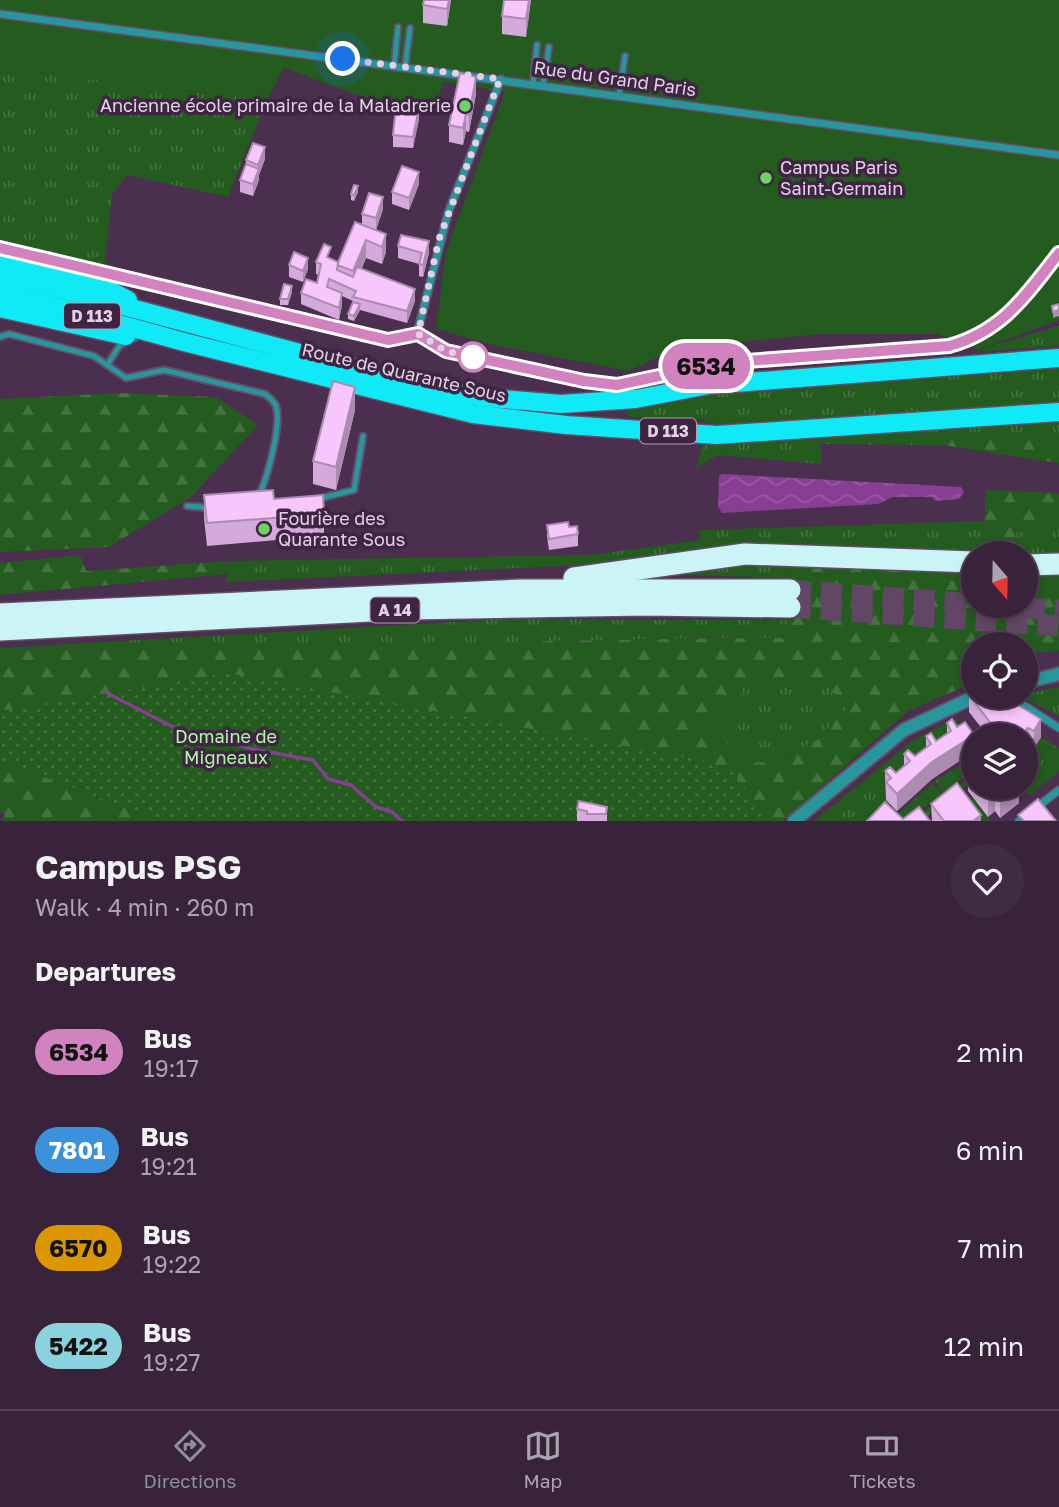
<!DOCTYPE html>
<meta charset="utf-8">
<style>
body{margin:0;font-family:"Golos Text",sans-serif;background:#3f2b42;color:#f1f3f6;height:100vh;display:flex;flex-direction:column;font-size:26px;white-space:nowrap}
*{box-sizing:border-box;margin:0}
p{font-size:23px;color:#aba4af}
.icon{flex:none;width:38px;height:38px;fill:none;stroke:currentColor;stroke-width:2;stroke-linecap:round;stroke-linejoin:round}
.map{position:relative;height:821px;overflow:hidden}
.drawer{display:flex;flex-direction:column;background:#38233a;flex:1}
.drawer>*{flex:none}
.badge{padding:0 14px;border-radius:23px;font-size:24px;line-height:46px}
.needle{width:46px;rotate:160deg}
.buttons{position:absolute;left:961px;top:541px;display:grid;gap:14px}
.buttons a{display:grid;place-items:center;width:77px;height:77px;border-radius:50%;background:#38233a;box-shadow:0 4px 10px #0003,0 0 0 2px #524054;font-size:35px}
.you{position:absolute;width:35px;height:35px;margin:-18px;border:5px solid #fff;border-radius:50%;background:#1a73e8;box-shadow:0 0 0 10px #1a73e833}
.map>.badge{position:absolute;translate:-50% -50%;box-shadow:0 0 0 4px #fff}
h2{padding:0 35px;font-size:26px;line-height:63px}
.round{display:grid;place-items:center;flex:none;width:74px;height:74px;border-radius:37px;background:#3f2b42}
.summary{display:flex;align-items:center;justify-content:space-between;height:119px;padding:0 35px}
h1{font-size:33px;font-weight:700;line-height:52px}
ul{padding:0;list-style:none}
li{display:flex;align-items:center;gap:21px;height:98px;padding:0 35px}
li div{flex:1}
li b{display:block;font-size:26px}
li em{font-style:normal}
li .badge{min-width:77px;font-weight:700;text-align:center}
.tabs{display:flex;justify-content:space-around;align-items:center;height:98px;border-top:2px solid #524054;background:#38233a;font-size:19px;color:#aba4af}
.tabs a{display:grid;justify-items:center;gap:4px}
.tabs .on{color:#8c9099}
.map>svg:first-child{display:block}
</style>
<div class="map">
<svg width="1059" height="821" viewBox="0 0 1059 821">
<defs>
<pattern id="grass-tufts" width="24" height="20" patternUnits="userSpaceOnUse" patternTransform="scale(1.75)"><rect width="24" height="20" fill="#245b1e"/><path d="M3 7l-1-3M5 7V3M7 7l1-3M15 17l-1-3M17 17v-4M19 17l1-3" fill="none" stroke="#44723f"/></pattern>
<pattern id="forest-firs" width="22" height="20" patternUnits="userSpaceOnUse" patternTransform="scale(1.75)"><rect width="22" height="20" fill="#245b1e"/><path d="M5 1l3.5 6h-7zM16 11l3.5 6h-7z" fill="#44723f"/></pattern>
<pattern id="park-dots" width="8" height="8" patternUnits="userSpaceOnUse" patternTransform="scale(1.75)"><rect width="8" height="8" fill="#245b1e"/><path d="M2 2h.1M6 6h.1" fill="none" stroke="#44723f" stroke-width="1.8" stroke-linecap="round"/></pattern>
<pattern id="water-waves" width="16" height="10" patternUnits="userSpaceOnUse" patternTransform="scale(1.75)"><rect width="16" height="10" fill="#873e94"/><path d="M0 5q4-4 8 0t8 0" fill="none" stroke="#9859a3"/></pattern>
</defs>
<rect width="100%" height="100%" fill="#4a2f4e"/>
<g fill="url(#grass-tufts)">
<polygon points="0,61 20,71 267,100 228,197 127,175 112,195 104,268 0,239"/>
<polygon points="1059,326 1059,346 976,352 982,349"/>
<polygon points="1059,363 1059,403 742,425 705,423 705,419 698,419 697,421 631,417 626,413 629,408 704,393"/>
<polygon points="1059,418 1059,449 1028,440 944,434 942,445 820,444 822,464 718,455 696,468 705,438"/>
<polygon points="985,521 983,550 743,544 604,564 226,582 229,561 590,555 700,540 700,530"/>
<polygon points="1059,525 1059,554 1012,553 1017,531"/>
<polygon points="792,560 791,578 649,574 718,563"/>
<path d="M 506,619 L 790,620 L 785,638 C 524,639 262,650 0,651 L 0,648 Z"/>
<polygon points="801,676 825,683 848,708 816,741 771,763 754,762 709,731 738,700 742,688 760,679"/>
<polygon points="1059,687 1059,716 1027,700 1026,694"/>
<polygon points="955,719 973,743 891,795 889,803 871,821 814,821 915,739"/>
<polygon points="1041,737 1059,748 1059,772 1030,795 1020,788 1026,788 1026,759 1031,755 1028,745 1034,748"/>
<polygon points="973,757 973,770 943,793 935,781"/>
<polygon points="973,775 973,780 962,789 969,798 972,796 991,821 972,821 956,794 927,816 932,821 922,821 918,816"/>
<polygon points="933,783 942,794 906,821 897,815"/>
</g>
<g fill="url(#forest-firs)" fill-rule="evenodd">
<polygon points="118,393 216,397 258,425 191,497 109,547 0,552 0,399"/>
<polygon points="944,433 1028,440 1059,449 1059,463 942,445"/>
<polygon points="986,490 1059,493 1059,525 1017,531 1012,553 983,550"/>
<polygon points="80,555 86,571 229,561 227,574 0,595 0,563"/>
<path d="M 792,560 L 973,568 L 973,606 L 1026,606 L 1026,570 L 1059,571 L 1059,651 L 1026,653 L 1026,644 L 973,644 L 973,683 L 908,711 L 783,821 L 475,821 L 183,681 L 0,711 L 0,651 C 262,650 523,639 785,638 L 790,620 ZM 801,676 L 825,683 L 848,708 L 816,741 L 772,763 L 754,762 L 709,731 L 738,700 L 742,688 L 760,679 Z"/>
<polygon points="0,760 150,817 150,821 2,821 5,814 0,812"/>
</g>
<polygon fill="url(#park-dots)" points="228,673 706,761 733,772 770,821 150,821 150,817 0,760 0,711"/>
<polygon fill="#245b1e" points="0,0 1059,0 1059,320 978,350 937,334 821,334 677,348 629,371 493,345 436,329 446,251 505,92 443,82 437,104 374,101 284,68 267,100 20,71 0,61"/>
<polygon fill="url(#water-waves)" points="722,474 961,487 964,492 959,499 935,501 932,497 893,497 878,504 722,513 718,507 719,476"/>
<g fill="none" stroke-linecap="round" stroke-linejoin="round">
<polyline stroke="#873e94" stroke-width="3.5" points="107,693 173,727 252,749 313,760 328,779 351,785 376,807 392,812 402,821"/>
<g stroke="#614765" stroke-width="21" stroke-dasharray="21 10" stroke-linecap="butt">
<polyline points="790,590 973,604"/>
<polyline points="993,606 1059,610"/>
<polyline points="790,607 1059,626"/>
</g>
<g stroke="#654c69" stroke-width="9">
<g id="service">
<polyline points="394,66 398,27"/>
<polyline points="405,67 410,28"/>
<polyline points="533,84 537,45"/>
<polyline points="543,85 549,47"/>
<polyline points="619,96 625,56"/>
<path d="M 0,337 L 9,334 L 94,356 L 126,378 L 164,370 L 265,394 C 270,398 274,401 276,406 C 282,424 267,480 258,497"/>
<polyline points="107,365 120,345 135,338"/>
<polyline points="317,499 354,490 363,436"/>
<polyline points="187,506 212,508"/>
</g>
</g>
<g stroke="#654c69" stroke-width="10">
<g id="minor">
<polyline points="0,14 1059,155"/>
<path d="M 0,248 L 388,340 L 417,334 L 446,351 L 584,381 L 617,385 L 720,363 L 949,346 C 1003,331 1026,295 1059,253"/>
<polyline points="417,334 448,213 501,79"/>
<polyline points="1009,696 1059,728"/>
<polyline points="1019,821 1059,790"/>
</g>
</g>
<g stroke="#654c69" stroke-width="16">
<g id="tertiary">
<polyline points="1026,682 1059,674"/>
<polyline points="794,821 904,730 976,696"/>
</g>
</g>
<g stroke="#654c69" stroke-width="21">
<g id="primary">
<polyline points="0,258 107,289 128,300"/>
<polyline points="0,273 397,379 478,397 561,404 636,399 709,385 1059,358"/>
<polyline points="0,291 184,342 473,414 566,425 717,435 1059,412"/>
<polyline points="0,308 126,336"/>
</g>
</g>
<g stroke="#654c69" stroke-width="24">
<g id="motorway">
<polyline points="1026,565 1059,564"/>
<polyline points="574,578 745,554 973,562"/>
<polyline points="0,614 521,590 790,590"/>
<polyline points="0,630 409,609 646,605 790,607"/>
</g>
</g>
<use href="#service" stroke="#27969d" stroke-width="5"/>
<use href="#minor" stroke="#27969d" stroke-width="7"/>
<use href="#tertiary" stroke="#27969d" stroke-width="12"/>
<use href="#primary" stroke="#10e9f6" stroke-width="18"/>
<use href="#motorway" stroke="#cbf4f7" stroke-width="21"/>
</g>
<g fill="#d4aada">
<polygon points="451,0 447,26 423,23 423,5"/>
<polygon points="531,0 526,37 502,34 502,16"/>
<polygon points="476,94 469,132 466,131 463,145 449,142 449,125"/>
<polygon points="419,119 413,148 393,147 393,135"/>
<polygon points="265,159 259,175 259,180 253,196 240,192 240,180 246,164 246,160"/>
<polygon points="419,184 409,210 392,204 392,192"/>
<polygon points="358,192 354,201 351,200 351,194"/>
<polygon points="383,209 376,230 363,226 386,252 382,264 366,258 362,268 415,301 407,323 360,310 354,321 348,319 348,314 353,301 342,296 342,305 339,320 301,304 301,293 317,283 319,275 316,274 316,262 330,259 338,262 362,225 362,214"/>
<polygon points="398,246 429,253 423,277 419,276 419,264 398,258"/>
<polygon points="289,265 308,269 303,282 289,277"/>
<polygon points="292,292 288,305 280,305 280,299"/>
<polygon points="355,410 336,490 313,484 313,461"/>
<polygon points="204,495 274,499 324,514 324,536 207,546 204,518"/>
<polygon points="547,525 569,527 578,534 578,546 549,550 547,536"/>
<polygon points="969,695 1003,696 1041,737 1034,748 1031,747 1031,755 1026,735 987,735 969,712"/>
<polygon points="947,723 973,735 973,752 932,779 897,811 886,800 885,771 896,773 904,767 904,754 915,756 926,748 926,736 936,741 947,734"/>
<polygon points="973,770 973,788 1019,788 1019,803 1000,818 995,811 988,817 968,791 968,774"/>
<polygon points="931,804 981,821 932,821"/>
<polygon points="607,807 607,821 577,821 577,809"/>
</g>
<g fill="#ac8bb1">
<polygon points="449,0 451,0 447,26 447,9"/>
<polygon points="529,0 531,0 526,37 526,19"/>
<polygon points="476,77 476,94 469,132 469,115"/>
<polygon points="419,108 419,119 413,148 413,137"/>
<polygon points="466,114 466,131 463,145 463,128"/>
<polygon points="265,147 265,159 259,175 259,180 253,196 253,184 258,170 258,165"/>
<polygon points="419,172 419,184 409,210 409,198"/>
<polygon points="358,186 358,192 354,201 354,195"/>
<polygon points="383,197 383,209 376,230 376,218"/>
<polygon points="386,234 386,252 382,264 382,247"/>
<polygon points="366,240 366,258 353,288 353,271"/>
<polygon points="429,241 429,253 423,277 423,265"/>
<polygon points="308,258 308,269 303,282 303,271"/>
<polygon points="292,286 292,292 288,305 288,299"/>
<polygon points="415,289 415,301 407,323 407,311"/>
<polygon points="342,293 342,305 339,320 339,308"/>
<polygon points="360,304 360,310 354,321 354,316"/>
<polygon points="1059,310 1059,316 1053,318 1053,312"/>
<polygon points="355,387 355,410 336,490 336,467"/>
<polygon points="1041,719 1041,737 1034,748 1034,731"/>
<polygon points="1028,728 1028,740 1031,738 1031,755 1026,759 1026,730"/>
<polygon points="973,735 973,752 932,779 897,811 897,794 932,762"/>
<polygon points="1017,788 1019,788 1019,803 1000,818 1000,800"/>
<polygon points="995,794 995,811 988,817 988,799"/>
<polygon points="981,815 981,821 973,821"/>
</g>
<g fill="#f6c6fd" stroke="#ac8bb1" stroke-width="2">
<polygon points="424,0 449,0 447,9 423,5"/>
<polygon points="504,0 529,0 526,19 502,16"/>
<polygon points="460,73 476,77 469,115 466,114 463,128 449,125"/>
<polygon points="396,106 419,108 413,137 393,135"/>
<polygon points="253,143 265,147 258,165 246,160"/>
<polygon points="246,164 259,169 253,184 240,180"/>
<polygon points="402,166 419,172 409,198 392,192"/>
<polygon points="354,185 358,186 354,195 351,194"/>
<polygon points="369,193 383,197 376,218 362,214"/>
<polygon points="355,222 386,234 382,247 366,240 353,271 337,265"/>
<polygon points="401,235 429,241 423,265 419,264 422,253 398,246"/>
<polygon points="324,244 331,247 327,257 338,262 337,270 353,277 357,267 415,289 407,311 353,297 356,291 329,279 327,287 342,293 339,308 301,293 306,279 317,283 321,264 316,262"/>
<polygon points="294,252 308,258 303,271 289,265"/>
<polygon points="284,284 292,286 288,299 280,299"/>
<polygon points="353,302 360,304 354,316 348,314"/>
<polygon points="1059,304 1059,310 1053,312 1052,306"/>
<polygon points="333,381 355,387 336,467 313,461"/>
<polygon points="273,490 274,499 323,495 324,514 207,523 204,495"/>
<polygon points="568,522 569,527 577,526 578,534 549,539 547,525"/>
<polygon points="973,693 973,696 1003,696 1041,719 1034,731 1028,728 1026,730 1031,738 1026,742 1026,735 1000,735 969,695"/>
<polygon points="952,719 957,727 965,722 974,735 932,762 897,794 886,782 891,778 885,771 890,767 896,773 910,761 904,754 908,750 915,756 931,744 926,736 931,733 936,741 951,731 947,723"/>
<polygon points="973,770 973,781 968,774"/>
<polygon points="957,783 981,815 973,821 944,821 931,804"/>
<polygon points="978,788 1017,788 1000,800 995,794 988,799"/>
<polygon points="1038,799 1056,821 1024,821 1018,815"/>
<polygon points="579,801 607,807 606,814 587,814 587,811 577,809"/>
<polygon points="885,802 903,819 919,807 930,821 867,821"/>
</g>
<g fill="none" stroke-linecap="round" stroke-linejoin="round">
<g stroke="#fff" stroke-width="16">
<path id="line" d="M 0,248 L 388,340 L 418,334 L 446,351 L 584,381 L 617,385 L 720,363 L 949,346 C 1003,331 1026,295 1059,253"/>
</g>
<use href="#line" stroke="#d282be" stroke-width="10"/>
<polyline stroke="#e2d2e5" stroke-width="7" stroke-dasharray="0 12.6" points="343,59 500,79 439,239 418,334 446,351 473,357"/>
</g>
<g fill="#6dd361" stroke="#3f2543" stroke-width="2.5">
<circle cx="465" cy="106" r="7"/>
<circle cx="766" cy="178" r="7"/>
<circle cx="264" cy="529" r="7"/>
</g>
<circle fill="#fff" stroke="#d282be" stroke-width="3.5" cx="473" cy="357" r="14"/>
<g text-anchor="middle" stroke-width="7" stroke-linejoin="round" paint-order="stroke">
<g fill="#3f2543" stroke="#b19eb4" stroke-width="2">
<rect x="64" y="303.5" width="56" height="25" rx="5"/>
<rect x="640" y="418.5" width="56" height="25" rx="5"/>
<rect x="370.5" y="597.5" width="49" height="25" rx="5"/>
</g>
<g font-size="16" font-weight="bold" fill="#e2d2e5">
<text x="92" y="322">D 113</text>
<text x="668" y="437">D 113</text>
<text x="395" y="616">A 14</text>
</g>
<g font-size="18" fill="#e2d2e5" stroke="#3f2543">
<text transform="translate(615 79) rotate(8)" y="6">Rue du Grand Paris</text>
<text transform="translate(404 373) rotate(13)" y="6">Route de Quarante Sous</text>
</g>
<g font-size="18" fill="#e2d2e5" stroke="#3f2543" text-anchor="start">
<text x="451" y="112" text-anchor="end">Ancienne école primaire de la Maladrerie</text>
<text x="780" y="174">Campus Paris<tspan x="780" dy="21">Saint-Germain</tspan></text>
<text x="278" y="525">Fourière des<tspan x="278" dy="21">Quarante Sous</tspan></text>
</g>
<g font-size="18" fill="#abfca1" stroke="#3f2543">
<text x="226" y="743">Domaine de<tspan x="226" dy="21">Migneaux</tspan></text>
</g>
</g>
</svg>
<div class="buttons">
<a><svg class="needle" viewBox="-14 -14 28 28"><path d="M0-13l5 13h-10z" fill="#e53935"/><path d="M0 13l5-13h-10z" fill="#aba4af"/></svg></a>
<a><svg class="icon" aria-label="locate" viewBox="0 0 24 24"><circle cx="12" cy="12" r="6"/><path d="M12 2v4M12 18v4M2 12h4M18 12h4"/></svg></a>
<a><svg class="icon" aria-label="layers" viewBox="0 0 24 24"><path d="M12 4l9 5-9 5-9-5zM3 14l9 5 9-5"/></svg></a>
</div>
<div class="you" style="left:343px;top:59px"></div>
<b class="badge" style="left:706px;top:366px;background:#d282be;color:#111">6534</b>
</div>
<section class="drawer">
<div class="summary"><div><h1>Campus PSG</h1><p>Walk · 4 min · 260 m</p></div><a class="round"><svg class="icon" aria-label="heart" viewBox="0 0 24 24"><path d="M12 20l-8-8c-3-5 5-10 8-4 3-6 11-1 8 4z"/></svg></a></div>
<h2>Departures</h2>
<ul>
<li><span class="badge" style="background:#d282be;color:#111">6534</span><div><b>Bus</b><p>19:17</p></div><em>2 min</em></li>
<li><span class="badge" style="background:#3c91dc;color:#fff">7801</span><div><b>Bus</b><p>19:21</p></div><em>6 min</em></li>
<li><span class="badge" style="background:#dc9600;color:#111">6570</span><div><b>Bus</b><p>19:22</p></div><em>7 min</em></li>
<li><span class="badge" style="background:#8ad3de;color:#111">5422</span><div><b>Bus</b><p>19:27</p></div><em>12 min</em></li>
</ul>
</section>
<nav class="tabs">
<a class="on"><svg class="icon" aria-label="directions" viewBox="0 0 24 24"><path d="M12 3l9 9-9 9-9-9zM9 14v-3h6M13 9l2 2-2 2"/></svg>Directions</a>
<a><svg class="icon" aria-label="map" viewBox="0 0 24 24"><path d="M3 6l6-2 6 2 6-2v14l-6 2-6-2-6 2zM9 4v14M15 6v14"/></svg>Map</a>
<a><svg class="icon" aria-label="tickets" viewBox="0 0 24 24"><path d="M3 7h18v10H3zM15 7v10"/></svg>Tickets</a>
</nav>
